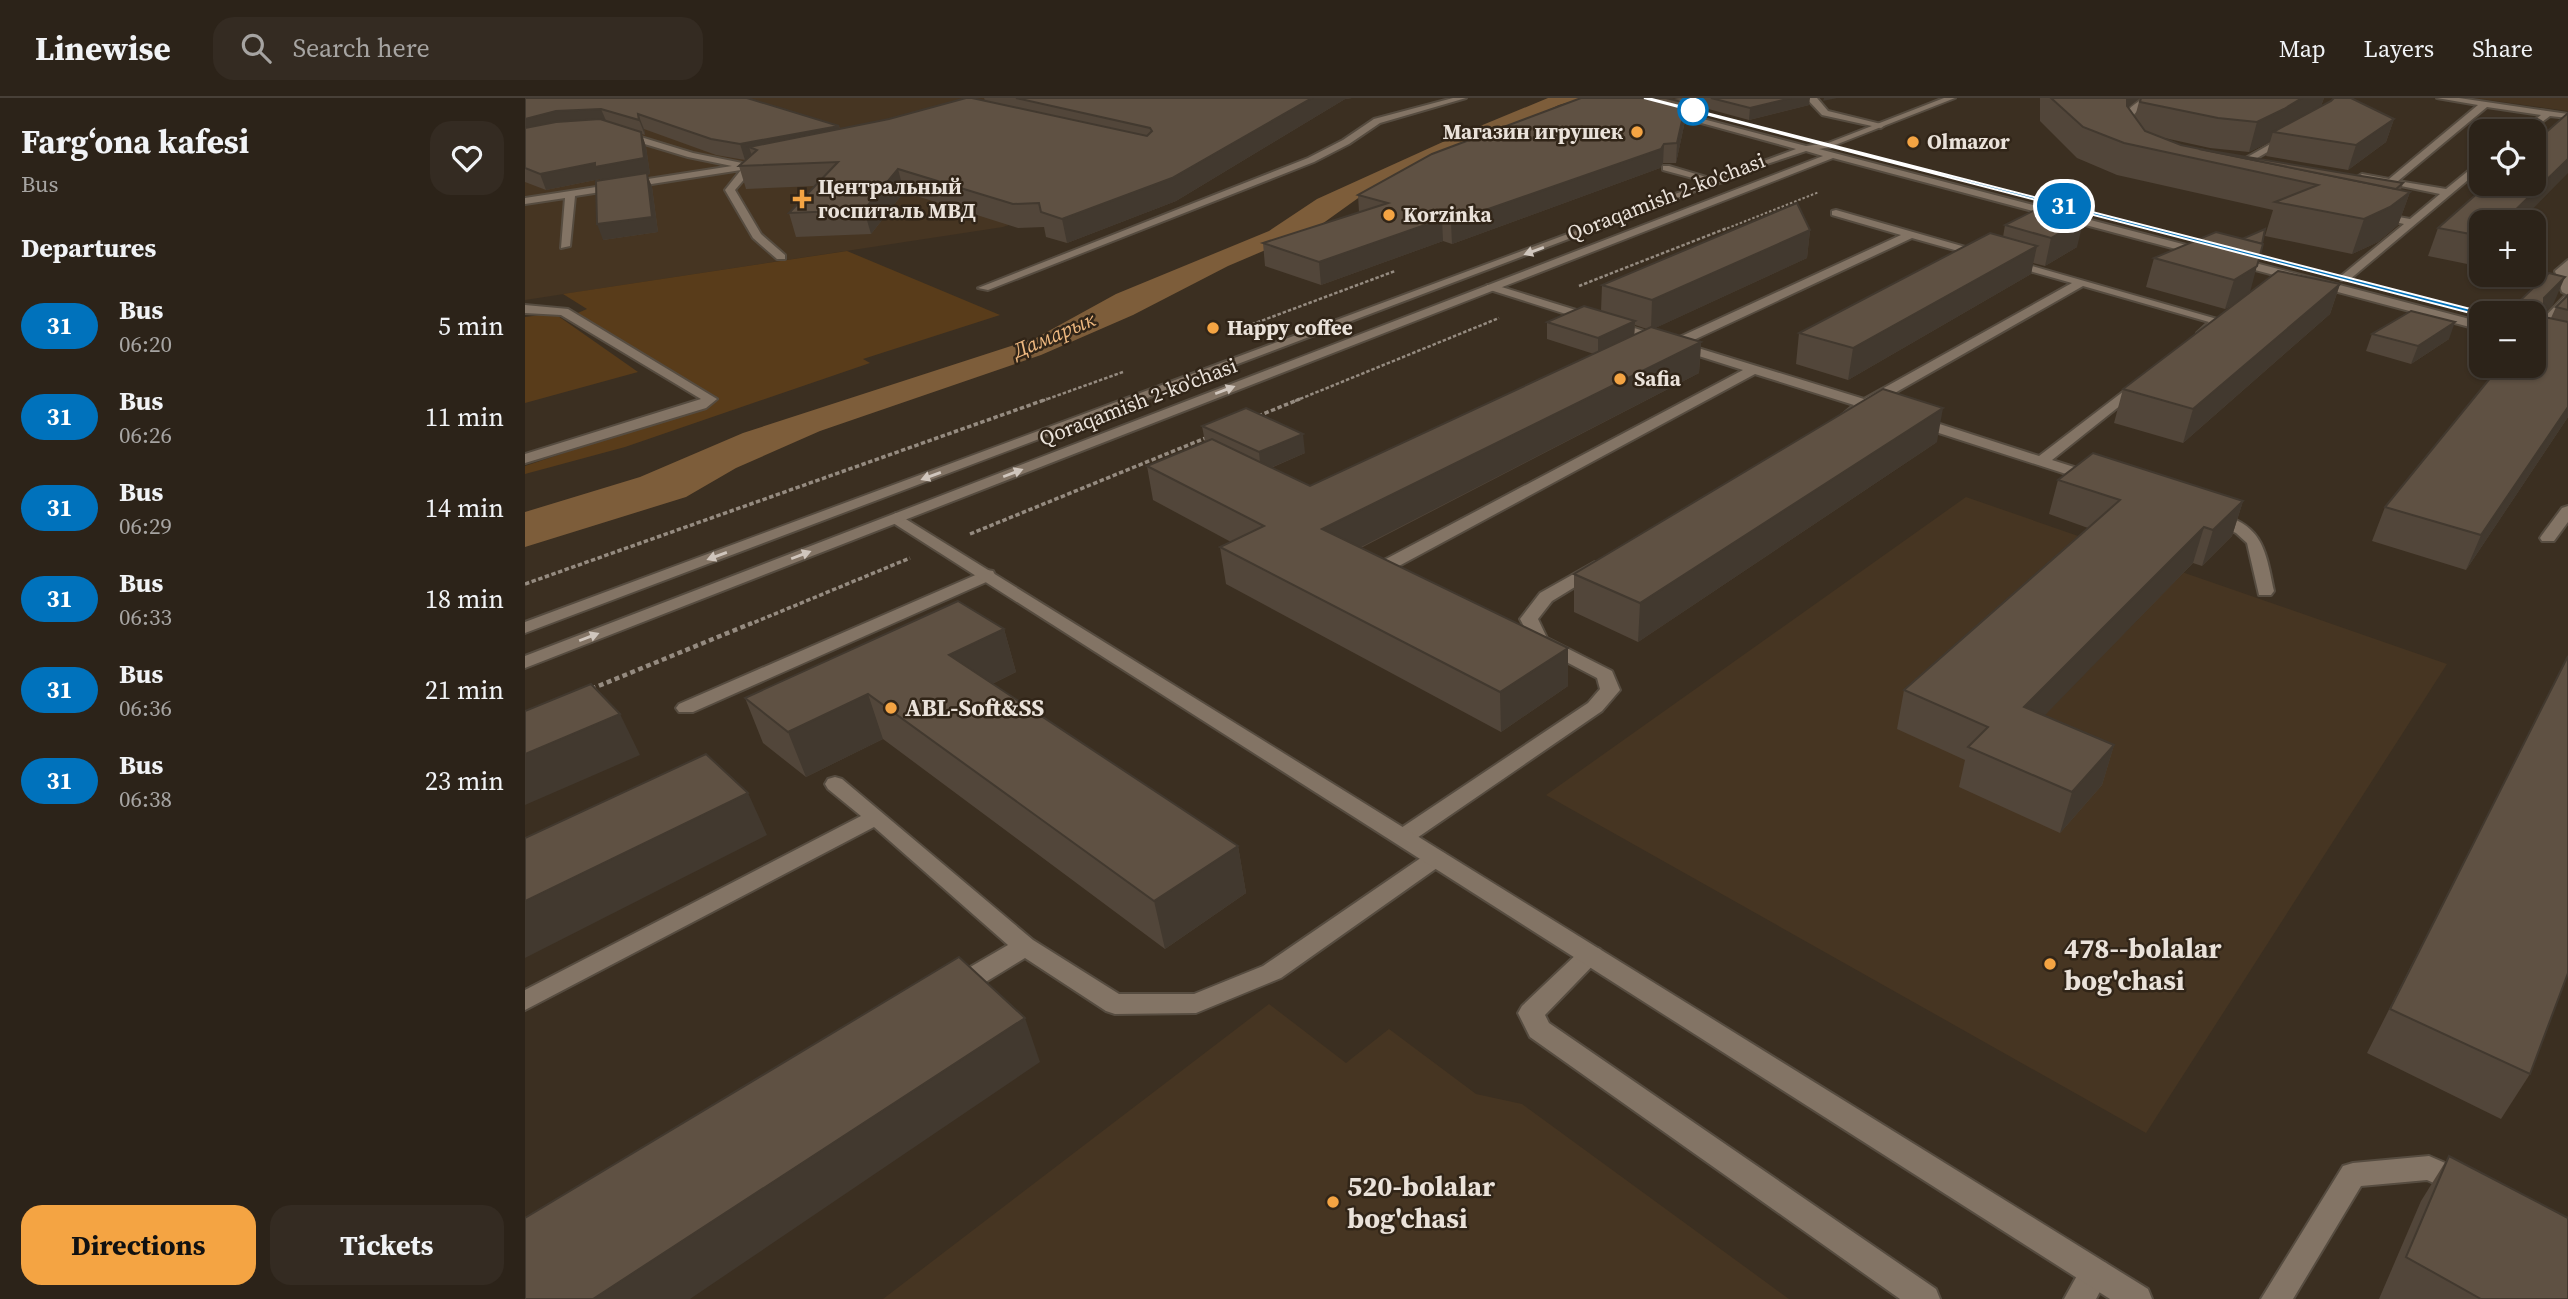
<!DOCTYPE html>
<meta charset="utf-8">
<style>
body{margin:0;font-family:"Source Serif 4",serif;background:#342b22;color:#f1f3f6;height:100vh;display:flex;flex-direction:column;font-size:26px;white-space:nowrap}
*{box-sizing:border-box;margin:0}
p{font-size:23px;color:#a6a4a2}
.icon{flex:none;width:38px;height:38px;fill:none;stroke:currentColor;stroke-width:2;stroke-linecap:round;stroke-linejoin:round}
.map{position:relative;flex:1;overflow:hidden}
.details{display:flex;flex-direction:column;background:#2c2319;width:525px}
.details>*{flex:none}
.badge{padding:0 14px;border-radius:23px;font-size:24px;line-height:46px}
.buttons{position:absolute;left:1944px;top:21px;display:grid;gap:14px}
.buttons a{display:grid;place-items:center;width:77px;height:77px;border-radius:14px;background:#2c2319;box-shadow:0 2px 5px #0004,0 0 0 2px #484038;font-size:35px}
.map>.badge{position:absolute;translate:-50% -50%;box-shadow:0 0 0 4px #fff}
h2{padding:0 21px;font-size:26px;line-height:63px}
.round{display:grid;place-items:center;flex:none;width:74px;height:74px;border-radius:21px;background:#342b22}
.overview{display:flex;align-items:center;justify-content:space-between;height:119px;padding:0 21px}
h1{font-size:33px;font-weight:700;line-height:52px}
.cta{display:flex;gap:14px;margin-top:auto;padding:14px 21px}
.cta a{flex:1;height:80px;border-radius:21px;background:#f4a443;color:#111;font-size:28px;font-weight:700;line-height:80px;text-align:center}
.cta a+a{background:#342b22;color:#f1f3f6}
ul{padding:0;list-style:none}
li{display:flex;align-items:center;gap:21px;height:91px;padding:0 21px}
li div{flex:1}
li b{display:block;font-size:26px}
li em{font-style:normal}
li .badge{min-width:77px;font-weight:700;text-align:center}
header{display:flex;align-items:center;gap:42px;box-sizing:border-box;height:98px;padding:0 35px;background:#2c2319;border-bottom:2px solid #484038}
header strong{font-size:33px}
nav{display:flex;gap:38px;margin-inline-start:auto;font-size:24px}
.search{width:490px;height:63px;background:#342b22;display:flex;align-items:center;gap:18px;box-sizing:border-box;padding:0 24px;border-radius:21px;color:#a6a4a2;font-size:26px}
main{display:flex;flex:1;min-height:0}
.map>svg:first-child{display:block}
</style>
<header>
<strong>Linewise</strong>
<div class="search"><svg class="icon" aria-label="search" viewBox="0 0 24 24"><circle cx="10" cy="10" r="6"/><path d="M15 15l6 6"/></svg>Search here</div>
<nav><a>Map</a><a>Layers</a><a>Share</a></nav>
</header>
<main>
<section class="details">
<div class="overview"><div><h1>Farg‘ona kafesi</h1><p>Bus</p></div><a class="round"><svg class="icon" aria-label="heart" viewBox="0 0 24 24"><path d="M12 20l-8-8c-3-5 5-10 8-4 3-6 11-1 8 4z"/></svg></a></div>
<h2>Departures</h2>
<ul>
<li><span class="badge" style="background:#0072bc;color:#fff">31</span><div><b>Bus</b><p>06:20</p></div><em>5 min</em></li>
<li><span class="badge" style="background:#0072bc;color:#fff">31</span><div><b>Bus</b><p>06:26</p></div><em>11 min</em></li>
<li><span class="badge" style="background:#0072bc;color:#fff">31</span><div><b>Bus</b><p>06:29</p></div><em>14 min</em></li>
<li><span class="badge" style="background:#0072bc;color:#fff">31</span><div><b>Bus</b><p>06:33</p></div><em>18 min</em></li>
<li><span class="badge" style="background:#0072bc;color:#fff">31</span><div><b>Bus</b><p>06:36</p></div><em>21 min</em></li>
<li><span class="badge" style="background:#0072bc;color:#fff">31</span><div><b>Bus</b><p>06:38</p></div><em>23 min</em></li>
</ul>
<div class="cta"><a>Directions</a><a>Tickets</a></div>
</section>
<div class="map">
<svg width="2043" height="1201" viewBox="0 0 2043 1201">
<rect width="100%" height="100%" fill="#3b2f21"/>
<g fill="#463522">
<polygon points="0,0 763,0 630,72 478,129 0,202"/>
<polygon points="1949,0 2043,0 2043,13"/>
<polygon points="1441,399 1922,566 1621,1035 1021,697"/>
<polygon points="744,906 821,965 864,931 951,996 997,1006 1264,1201 358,1201"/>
</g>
<g fill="#593c1a">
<polygon points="322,153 475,217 338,261 345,265 100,349 0,376 0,368 189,305 48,217 62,211 38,196"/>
<polygon points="23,216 33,218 113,274 0,305 0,219"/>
</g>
<polygon fill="#7d5d3a" points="1023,0 1059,0 1034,7 836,98 790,131 703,168 608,217 516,257 295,333 211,370 161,399 0,449 0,414 115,379 218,335 511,240 591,196 744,133 792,101 931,38"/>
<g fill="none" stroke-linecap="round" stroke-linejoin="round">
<g stroke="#564c40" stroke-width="4">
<g id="service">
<polygon points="928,0 941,0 855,25 824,46 789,64 463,192 453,190 783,60 818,42 849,21"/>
<polygon points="1166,0 1194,0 1140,7 1136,5"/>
<polygon points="1281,0 1292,0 1303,13 1360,27 1356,30 1297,17"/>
<path d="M 1619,0 L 1629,0 C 1615,11 1603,15 1606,35 L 1599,37 C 1593,18 1604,9 1619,0 Z"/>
<polygon points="1912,0 1934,0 2043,16 2043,20 2025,18 2005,33 1996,33 2016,17 1962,9 1873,83 1921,91 1953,65 1956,64 1956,71 1824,182 1816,182 1816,178 1879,126 1845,118 1845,114 1885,121 1915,96 1832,79 1837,76 1864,81 1953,7"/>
<polygon points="96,33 168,55 222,66 242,64 242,68 228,71 210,92 236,136 260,157 260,161 252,161 228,140 200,92 216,72 50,98 45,148 36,150 40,100 0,106 0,100 207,68 163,59 93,38"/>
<polygon points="1763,36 1770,38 1727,63 1719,61"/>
<polygon points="1138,68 1144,68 1198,84 1190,86 1138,72"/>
<path d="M 1311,112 L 1699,223 L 1678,239 L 1672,235 L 1684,224 L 1558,188 L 1324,321 L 1317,317 L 1329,307 L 1230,276 L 859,476 L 857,481 C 849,482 844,482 840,475 L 842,471 L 1218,272 L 962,191 L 962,187 L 970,187 L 1148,242 L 1376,137 L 1307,117 L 1307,113 ZM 1387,140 L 1547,185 L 1339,301 L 1160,246 Z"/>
<polygon points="0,207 43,211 192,301 181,310 0,365 0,356 176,301 36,217 0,215"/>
<polygon points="1616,280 1621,281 1621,287 1527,362 1574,377 1577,380 1574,383 1569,385 1386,326 1384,323 1391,319 1396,320 1514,358"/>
<polygon points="2043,408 2043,424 2029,443 2017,443 2015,440 2017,437 2037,410"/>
<path d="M 1688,414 C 1737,426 1740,448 1749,493 L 1746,497 L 1734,497 L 1722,445 L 1711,435 L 1682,422 L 1680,419 Z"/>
<polygon points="1070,464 1076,465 1078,469 1076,473 1027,503 1013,521 1022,540 1087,573 1095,592 1077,613 886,744 878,746 870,744 867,739 870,734 1063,605 1075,591 1072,580 1009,547 995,521 1015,495"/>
<polygon points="462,472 468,473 470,477 468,481 168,614 154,614 151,610 154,606"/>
<polygon points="310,679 317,681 508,842 594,896 669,896 738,868 903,755 911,752 919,755 922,760 919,765 756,880 671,915 590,916 581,913 500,860 441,896 432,898 423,896 420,889 423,882 483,847 349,729 0,912 0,892 336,718 303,691 300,686 303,681"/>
<polygon points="1066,848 1075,851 1078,857 1020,917 1024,925 1411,1191 1415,1201 1375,1201 1005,939 993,915 997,908 1057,851"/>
<polygon points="1904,1058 1948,1077 1952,1086 1948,1095 1938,1098 1902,1082 1836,1088 1768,1201 1736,1201 1818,1068 1828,1065"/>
<polygon points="1570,1161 1581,1165 1585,1175 1571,1201 1539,1201 1559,1165"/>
</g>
</g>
<g stroke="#564c40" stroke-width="4">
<g id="minor">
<polygon points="1419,0 1430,0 1305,49 1298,47"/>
<polygon points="2043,162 2043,208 2013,240 2009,241 2009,230 2039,199 2043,197 2037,194 2030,173"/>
<polygon points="371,415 1623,1191 1627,1201 1585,1201 365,423 363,420"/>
</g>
</g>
<g stroke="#564c40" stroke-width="4">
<polygon id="secondary" points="1085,0 1098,0 1281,48 1305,45 1305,49 1294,51 1956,224 1956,232 1308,60 0,570 0,558 1298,58 1281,53 1245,65 0,535 0,524 1271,51"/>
</g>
<polyline stroke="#958b80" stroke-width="2" stroke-dasharray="2.5 2" stroke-linecap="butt" points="1198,132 1294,94"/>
<g stroke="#958b80" stroke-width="2.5" stroke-dasharray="3.5 2" stroke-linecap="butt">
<polyline points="1054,188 1202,130"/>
<polyline points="701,236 870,173"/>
<polyline points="517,303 598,274"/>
<polyline points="770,303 974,220"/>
</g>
<g stroke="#958b80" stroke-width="3.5" stroke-dasharray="4.5 2.5" stroke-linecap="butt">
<polyline points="733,318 775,301"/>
<polyline points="445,436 683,339"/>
<polyline points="0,486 522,301"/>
<polyline points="223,527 385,460"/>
</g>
<polyline stroke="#958b80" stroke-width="4.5" stroke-dasharray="5 3.5" stroke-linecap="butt" points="66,591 227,525"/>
<use href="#service" fill="#837465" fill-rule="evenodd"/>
<use href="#minor" fill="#837465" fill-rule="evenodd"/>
<use href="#secondary" fill="#837465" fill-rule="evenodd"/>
</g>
<g fill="#52463a" fill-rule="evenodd">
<polygon points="0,0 314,28 315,31 460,3 459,0 827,0 820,1 651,103 542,145 521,139 519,129 493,130 379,94 346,136 271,139 264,115 290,88 221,91 214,68 220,62 191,57 119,31 120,37 117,36 121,49 125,76 122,77 127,89 133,134 78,142 75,81 21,92 0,84"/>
<polygon points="1056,0 1150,0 1144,1 1160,23 1151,65 1138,65 1135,70 927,146 918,143 796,187 740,168 738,145 834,114 833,97"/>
<polygon points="1165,0 1186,0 1284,7 1224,22 1165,6"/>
<polygon points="1515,0 1615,0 1603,9 1610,19 1615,0 1799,0 1796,8 1869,21 1861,44 1823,72 1741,58 1745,44 1724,54 1685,50 1635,39 1656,47 1674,51 1878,85 1876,92 1885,94 1873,127 1853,144 1827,156 1740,138 1748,112 1592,77 1552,60 1515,23"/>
<polygon points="1514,110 1552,149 1520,168 1508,165 1506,176 1323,282 1271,266 1274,235 1478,139 1480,127"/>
<polygon points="1956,124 1956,163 1952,168 1903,158 1913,130"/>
<path d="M 1285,132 L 1282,160 L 1130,230 L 1176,244 L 1174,275 L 836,450 L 1043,550 L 1043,588 L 976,634 L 701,486 L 695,449 L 706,444 L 628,402 L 622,368 L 680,344 L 677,328 L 780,355 L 746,370 L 785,388 L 1069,256 L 1022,241 L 1022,224 L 1076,213 L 1077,187 ZM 1110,227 L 1122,231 L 1109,237 Z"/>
<polygon points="1717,141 1725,195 1815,186 1805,216 1658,345 1589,325 1598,291 1710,206 1700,211 1621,189 1629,160"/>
<polygon points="2043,197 2043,319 1941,472 1847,443 1860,409 2009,268 2009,215 2028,207 2019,216 2019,219 2026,220 2031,209"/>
<polygon points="1847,236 1924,241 1886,266 1841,253"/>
<polygon points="1956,251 1956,263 1952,262"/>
<polygon points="1412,344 1113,544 1049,514 1049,476"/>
<polygon points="1533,382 1718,403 1707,438 1677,468 1668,465 1519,617 1589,647 1577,687 1535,735 1434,689 1440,662 1372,631 1379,592 1563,430 1524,416"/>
<polygon points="479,531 491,574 467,586 713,748 721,795 640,851 358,641 281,679 238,645 220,600"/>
<polygon points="2043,558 2005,976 1976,1021 1842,955"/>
<polygon points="1924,1058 2043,1201 1854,1201 1896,1103"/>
</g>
<g fill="#42392f">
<polygon points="787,0 827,0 820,1 651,103 542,145 537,121"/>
<polygon points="1266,0 1285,0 1284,7 1224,22 1225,10"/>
<polygon points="1299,0 1312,0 1298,3"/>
<polygon points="1600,0 1615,0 1596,15"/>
<polygon points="1777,0 1799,0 1795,10 1748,34 1745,44 1724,54 1732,24"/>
<polygon points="1161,5 1160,23 1151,65 1152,45"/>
<polygon points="76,11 82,25 0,37 0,21 31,13"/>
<polygon points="113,16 119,31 120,37 114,22"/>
<polygon points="1869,21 1861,44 1823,72 1831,47"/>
<polygon points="314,28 318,43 224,49 228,61 220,62 215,46"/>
<polygon points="116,34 121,49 125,76 122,77 127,89 133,134 78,142 72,126 76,85 75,81 21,92 15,76"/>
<polygon points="1139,46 1138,65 1135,70 927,146 926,124"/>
<polygon points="2043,61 2043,75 1995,124 1978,124"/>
<polygon points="373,71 379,94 346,136 339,112"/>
<polygon points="1885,94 1873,127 1853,144 1827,156 1839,121"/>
<polygon points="917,121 918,143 796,187 794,164"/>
<polygon points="1559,121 1552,149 1520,168 1526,140"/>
<polygon points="1285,132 1282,160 1126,232 1127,202"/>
<polygon points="1512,148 1506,176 1323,282 1328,250"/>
<polygon points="1956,156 1956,163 1952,168"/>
<polygon points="1732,168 1724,198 1700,211 1709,182"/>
<polygon points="2040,179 2028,207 2009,226 2019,200"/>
<polygon points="1815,186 1805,216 1658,345 1668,311"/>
<polygon points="1110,223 1109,240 1073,257 1073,240"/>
<polygon points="1930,224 1924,241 1886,266 1893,248"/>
<polygon points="1176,244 1174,275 801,467 797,431"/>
<polygon points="2043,309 2043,319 1941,472 1956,437"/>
<polygon points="1418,310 1412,344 1113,544 1115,505"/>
<polygon points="778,336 780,355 736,374 734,354"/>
<polygon points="1718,403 1707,438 1677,468 1688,432"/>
<polygon points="1679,429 1668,465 1489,649 1499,609"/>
<polygon points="479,531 491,574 437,601 424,557"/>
<polygon points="1043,550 1043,588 976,634 975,594"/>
<polygon points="343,596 358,641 281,679 263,634"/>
<polygon points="95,616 115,657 0,707 0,656"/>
<polygon points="1589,647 1577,687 1535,735 1547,694"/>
<polygon points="223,695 242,737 0,860 0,803"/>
<polygon points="713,748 721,795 640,851 629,803"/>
<polygon points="500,920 515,964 165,1201 68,1201"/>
</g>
<g fill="#5f5143" stroke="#42392f" stroke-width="2">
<polygon points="0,0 222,0 314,28 215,46 186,41 113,16 114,22 76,11 31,13 0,21"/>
<polygon points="441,0 447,0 622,38 627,33 625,30 491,0 787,0 647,80 537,121 516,114 514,105 488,106 373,71 339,112 264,115 313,64 214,68 232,52 224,49 364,21"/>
<polygon points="1056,0 1141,0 1161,5 1152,45 1139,46 1136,51 926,124 917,121 794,164 738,145 863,105 833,97 907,56"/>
<polygon points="1186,0 1266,0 1225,10"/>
<polygon points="1526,0 1602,0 1602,8 1620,33 1656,47 1885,94 1865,109 1839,121 1750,104 1793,87 1599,45 1558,29"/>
<polygon points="1616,0 1777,0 1759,11 1732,24 1693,20 1615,4"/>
<polygon points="1809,0 1826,0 1869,21 1831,47 1748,34 1806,3"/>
<polygon points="2043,15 2043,61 1978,124 1956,124 1956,138 1913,130 1963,86 2009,86 2009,45"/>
<polygon points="75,21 116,34 119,60 70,69 70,65 15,76 0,70 0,30 31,24"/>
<polygon points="1674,51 1878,85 1871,91"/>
<polygon points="122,75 127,119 72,126 71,83"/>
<polygon points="1272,105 1285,132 1127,202 1077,187"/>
<polygon points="1514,110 1559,121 1526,140 1480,127"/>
<polygon points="1740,131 1737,146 1717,141"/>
<polygon points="1691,134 1738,146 1732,168 1709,182 1629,160"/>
<polygon points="1465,135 1512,148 1328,250 1274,235"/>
<polygon points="1753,173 1815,186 1668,311 1598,291"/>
<polygon points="2024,175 2040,179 2019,200 2019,219 2043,224 2043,309 1956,437 1860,409 1975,268 2009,268 2009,215 1982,215"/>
<polygon points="2043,197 2043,212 2031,209"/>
<polygon points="1059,208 1110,223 1073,240 1022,224"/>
<polygon points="1886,213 1930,224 1893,248 1847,236"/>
<polygon points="1126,229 1176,244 797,431 1043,550 975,594 695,449 739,428 622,368 687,341 785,388"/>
<polygon points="1358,291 1418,310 1115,505 1049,476"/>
<polygon points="721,310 778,336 734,354 677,328"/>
<polygon points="1568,355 1718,403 1688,432 1679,429 1499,609 1589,647 1547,694 1443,649 1463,629 1379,592 1595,402 1533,382"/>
<polygon points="433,503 479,531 424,557 713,748 629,803 343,596 263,634 220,600"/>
<polygon points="2043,558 2043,875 2005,976 1865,911"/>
<polygon points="66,586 95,616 0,656 0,613"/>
<polygon points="181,656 223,695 0,803 0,740"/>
<polygon points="434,859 500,920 68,1201 0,1201 0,1120"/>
<polygon points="1924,1058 2043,1120 2043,1201 1956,1201 1881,1159"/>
</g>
<defs><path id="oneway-solid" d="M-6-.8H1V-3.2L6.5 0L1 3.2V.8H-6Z" transform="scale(1.75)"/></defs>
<g fill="#d0c6bd">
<use href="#oneway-solid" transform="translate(1009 153) rotate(160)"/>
<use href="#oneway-solid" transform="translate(700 292) rotate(-21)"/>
<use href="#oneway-solid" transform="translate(488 375) rotate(-21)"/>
<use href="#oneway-solid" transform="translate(406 378) rotate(160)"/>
<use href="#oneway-solid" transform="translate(276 457) rotate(-21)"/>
<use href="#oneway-solid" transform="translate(192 458) rotate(160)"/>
<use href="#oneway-solid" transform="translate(64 539) rotate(-21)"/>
</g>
<polygon fill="#0072bc" stroke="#fff" stroke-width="2" points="1119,0 1123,0 1961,215 1953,217"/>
<circle fill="#fff" stroke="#0072bc" stroke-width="3.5" cx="1168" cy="12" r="14"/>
<g fill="#f4a443" stroke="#312518" stroke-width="2.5">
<circle cx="1112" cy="34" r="7"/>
<circle cx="1388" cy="44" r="7"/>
<path d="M273.5 90.5h7v7h7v7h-7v7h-7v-7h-7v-7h7z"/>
<circle cx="864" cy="117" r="7"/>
<circle cx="688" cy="230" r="7"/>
<circle cx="1095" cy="281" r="7"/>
<circle cx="366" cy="610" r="7"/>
<circle cx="1525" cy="866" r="7"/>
<circle cx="808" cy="1104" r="7"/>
</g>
<g text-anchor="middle" stroke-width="5" stroke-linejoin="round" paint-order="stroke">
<g font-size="21" font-weight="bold" fill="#eae2da" stroke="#312518" text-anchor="start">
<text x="1098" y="41" text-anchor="end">Магазин игрушек</text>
<text x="1402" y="51">Olmazor</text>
<text x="293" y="96">Центральный<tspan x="293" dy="24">госпиталь МВД</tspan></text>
<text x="878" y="124">Korzinka</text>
<text x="702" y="237">Happy coffee</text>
<text x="1109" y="288">Safia</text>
</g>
<g font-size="21" fill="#eae2da" stroke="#312518">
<text transform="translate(1141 99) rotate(-21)" y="7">Qoraqamish 2-ko'chasi</text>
<text transform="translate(613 304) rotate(-21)" y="7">Qoraqamish 2-ko'chasi</text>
</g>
<g font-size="21" font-style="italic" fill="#efb980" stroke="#312518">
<text transform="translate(529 237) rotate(-23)" y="7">Дамарык</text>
</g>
<g font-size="24" font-weight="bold" fill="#eae2da" stroke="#312518" text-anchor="start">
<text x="380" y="618">ABL-Soft&amp;SS</text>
</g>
<g font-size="28" font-weight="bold" fill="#eae2da" stroke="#312518" text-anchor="start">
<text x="1539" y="860">478--bolalar<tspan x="1539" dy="32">bog'chasi</tspan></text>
<text x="822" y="1098">520-bolalar<tspan x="822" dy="32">bog'chasi</tspan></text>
</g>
</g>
</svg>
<div class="buttons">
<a><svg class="icon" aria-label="locate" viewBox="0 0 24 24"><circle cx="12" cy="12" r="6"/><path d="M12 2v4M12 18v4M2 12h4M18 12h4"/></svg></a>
<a>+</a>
<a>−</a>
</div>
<b class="badge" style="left:1539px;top:108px;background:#0072bc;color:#fff">31</b>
</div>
</main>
